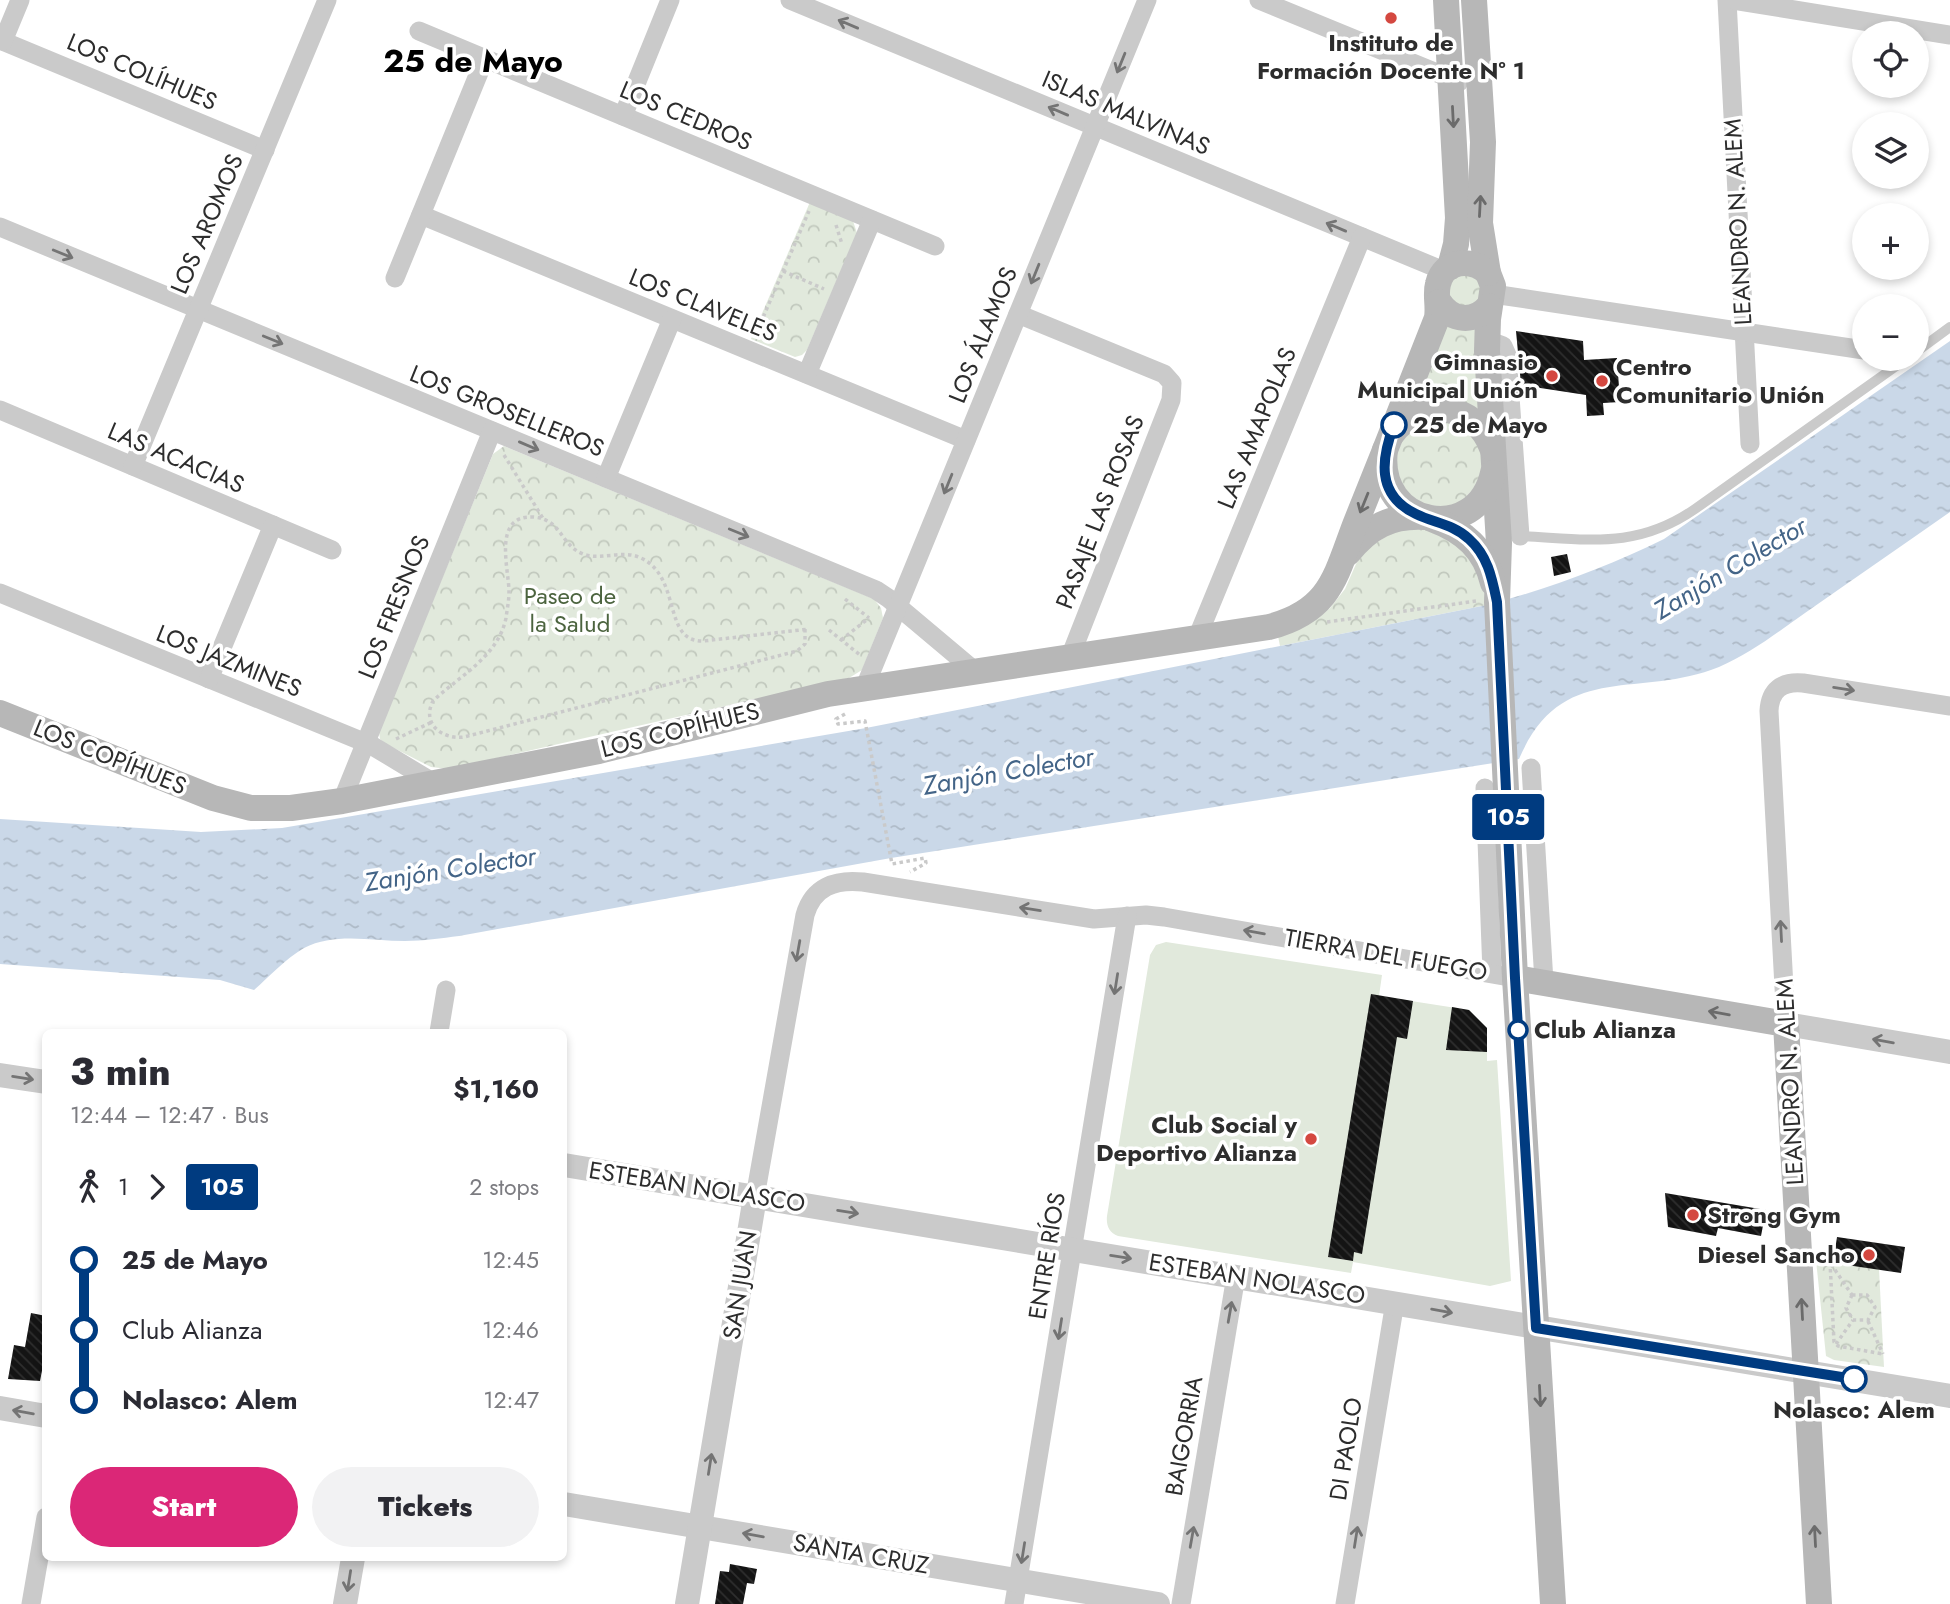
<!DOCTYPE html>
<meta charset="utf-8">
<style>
body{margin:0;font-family:Jost,sans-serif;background:#f2f2f3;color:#2b2b33;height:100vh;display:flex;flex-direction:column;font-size:26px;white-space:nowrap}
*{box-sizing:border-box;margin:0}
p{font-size:23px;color:#7c7c81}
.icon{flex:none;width:38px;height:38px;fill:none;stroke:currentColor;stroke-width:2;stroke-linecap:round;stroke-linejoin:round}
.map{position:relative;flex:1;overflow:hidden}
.side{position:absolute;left:42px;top:1029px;width:525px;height:532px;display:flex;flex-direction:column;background:#fff;border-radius:10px;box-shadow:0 4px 10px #0003}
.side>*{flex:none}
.badge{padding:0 14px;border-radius:5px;font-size:24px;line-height:46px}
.buttons{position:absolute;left:1852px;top:21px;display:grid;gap:14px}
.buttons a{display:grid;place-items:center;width:77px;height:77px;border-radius:50%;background:#fff;box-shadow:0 4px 10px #0003;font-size:35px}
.map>.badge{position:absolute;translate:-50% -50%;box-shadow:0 0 0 4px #fff}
.legs{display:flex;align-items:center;gap:10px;height:77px;padding:0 28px;font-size:23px}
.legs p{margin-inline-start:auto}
.summary{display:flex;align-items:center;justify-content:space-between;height:119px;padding:0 28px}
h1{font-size:38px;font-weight:800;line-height:52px}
.button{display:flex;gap:14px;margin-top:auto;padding:14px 28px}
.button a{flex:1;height:80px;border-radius:42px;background:#db2777;color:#fff;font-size:28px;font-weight:800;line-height:80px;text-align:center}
.button a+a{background:#f2f2f3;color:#2b2b33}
ul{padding:0 28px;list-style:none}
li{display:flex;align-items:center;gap:24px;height:70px;font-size:26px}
li i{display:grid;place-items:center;width:10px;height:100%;margin:0 9px;background:currentColor}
li i::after{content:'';width:18px;height:18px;margin:-9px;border:5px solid;border-radius:50%;background:#fff}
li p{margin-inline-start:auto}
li:first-child i{background:linear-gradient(#0000 50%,currentColor 0)}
li:last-child i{background:linear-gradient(currentColor 50%,#0000 0)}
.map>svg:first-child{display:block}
</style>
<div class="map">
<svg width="1950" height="1604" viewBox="0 0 1950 1604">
<defs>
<pattern id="park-crowns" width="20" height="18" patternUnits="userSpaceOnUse" patternTransform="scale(1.75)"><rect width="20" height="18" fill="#e1e9dc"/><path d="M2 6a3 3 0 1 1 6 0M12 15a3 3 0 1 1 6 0" fill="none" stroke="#c1c8bd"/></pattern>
<pattern id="water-ripples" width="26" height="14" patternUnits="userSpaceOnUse" patternTransform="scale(1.75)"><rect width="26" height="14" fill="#cad8e8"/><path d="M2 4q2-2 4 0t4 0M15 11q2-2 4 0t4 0" fill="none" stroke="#aebac7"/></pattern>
<pattern id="building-back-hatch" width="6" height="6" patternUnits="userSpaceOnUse" patternTransform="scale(1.75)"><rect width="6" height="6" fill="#141414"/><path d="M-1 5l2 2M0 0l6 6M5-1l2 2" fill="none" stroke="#2e2e2e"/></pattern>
</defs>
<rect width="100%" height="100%" fill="#fff"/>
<path fill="#e1e9dc" d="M 1166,942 L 1382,975 L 1379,996 L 1469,1010 L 1487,1028 L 1487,1061 L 1497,1060 L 1511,1281 L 1490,1286 L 1353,1262 L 1351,1273 L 1118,1236 C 1109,1233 1106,1225 1107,1216 L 1150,955 L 1156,945 Z"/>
<g fill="url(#park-crowns)">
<polygon points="810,202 853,221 857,233 807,350 802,355 795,357 751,339"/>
<polygon points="1461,271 1483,282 1478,306 1453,308 1446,283"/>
<polygon points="1444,324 1476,325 1481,413 1412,406"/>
<polygon points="1445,418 1478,438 1485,477 1454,509 1411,502 1392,463 1408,429"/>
<polygon points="504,446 874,599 881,608 883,618 862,670 849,678 449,769 431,767 386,744 380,739 379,732 493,454"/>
<polygon points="1425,528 1459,543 1483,581 1487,605 1280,646 1278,636 1322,615 1330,608 1345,589 1356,564 1367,549 1394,531"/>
<polygon points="1816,1260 1879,1269 1884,1367 1834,1360 1826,1356"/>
</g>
<path fill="url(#water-ripples)" d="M 1950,341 L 1950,512 C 1902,546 1853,579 1805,613 C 1778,632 1750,654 1719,667 C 1637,700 1562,659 1519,759 L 891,858 L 459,936 C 442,938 423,941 405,941 C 372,941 335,932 304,948 C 285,959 270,976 254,990 L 220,980 L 0,964 L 0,819 L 201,832 L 282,828 L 866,728 L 1487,605 C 1548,589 1607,567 1664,539 Z"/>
<g fill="url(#building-back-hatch)">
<polygon points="1516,331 1583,341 1584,360 1617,358 1620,402 1603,403 1604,415 1587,416 1586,395 1521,385"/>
<polygon points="1567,554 1571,572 1554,576 1551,557"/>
<polygon points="1371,994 1413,1001 1407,1039 1397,1037 1362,1254 1354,1252 1353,1261 1328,1257"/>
<polygon points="1452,1007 1469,1010 1487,1028 1487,1052 1446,1050"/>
<polygon points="1665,1193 1766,1210 1761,1236 1718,1228 1716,1236 1668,1227"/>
<polygon points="1837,1237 1905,1247 1901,1273 1833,1263"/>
<polygon points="31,1313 46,1316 46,1350 40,1381 8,1379 14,1345 25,1347"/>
<polygon points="730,1564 757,1569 754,1584 747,1583 743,1604 715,1604 720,1571 729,1572"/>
</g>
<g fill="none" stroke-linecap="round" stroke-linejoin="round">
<g stroke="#cacaca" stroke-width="3.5" stroke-dasharray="3.5 3.5" stroke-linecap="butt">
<polyline points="836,225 842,244"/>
<polyline points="783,271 824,289"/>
<polyline points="755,336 809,211"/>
<polyline points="504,455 544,520"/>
<polyline points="845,599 869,618"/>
<polyline points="1327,622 1476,601"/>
<path d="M 805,629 L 805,644 L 797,651 L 464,737 C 443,740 421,724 433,701 C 459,676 498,657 506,618 C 507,610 509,601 509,592 C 509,569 492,515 533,517 C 562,519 560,545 583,554 C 601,561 623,549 641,558 C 682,577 662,642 703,641 L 809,629"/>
<polyline points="829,630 860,655"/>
<polyline points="841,640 869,618"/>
<polyline points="845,714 836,719 838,724 865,721 892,864 925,858 926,863 910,872"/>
<polyline points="396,739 432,722"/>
<polyline points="1830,1262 1834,1342 1838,1346 1883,1354"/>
<polyline points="1831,1264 1852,1295"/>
<polygon points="1852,1295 1867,1295 1875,1307 1868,1320 1853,1320 1846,1308"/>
<polyline points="1868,1321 1883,1354"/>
<polyline points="1836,1344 1853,1320"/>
</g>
<g stroke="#cacaca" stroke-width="10">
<polyline points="1916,352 1950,327"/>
<path d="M 1520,536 C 1587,539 1636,550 1695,509 L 1906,359"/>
</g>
<g stroke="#cacaca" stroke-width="19">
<polyline points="790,0 1444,271"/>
<polyline points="1259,0 1459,82"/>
<polyline points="1727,0 1750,444"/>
<polyline points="1733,0 1950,35"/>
<polyline points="419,31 935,246"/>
<polyline points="0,40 265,150"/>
<polyline points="3,41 20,0"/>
<polyline points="623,116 670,0"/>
<polyline points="421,215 966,440"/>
<polyline points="0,227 876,590 888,598 976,672"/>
<polyline points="395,278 485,58"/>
<polyline points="1493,294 1864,350"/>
<polyline points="1018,314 1164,374 1172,383 1171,400 1070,657"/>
<polyline points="1487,340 1503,346 1507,355 1520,536"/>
<polyline points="807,374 872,220"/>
<polyline points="0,410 332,550"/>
<polyline points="133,466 327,0"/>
<polyline points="606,478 672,319"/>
<polyline points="0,593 371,745 434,783"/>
<polyline points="1197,638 1362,237"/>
<polyline points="209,679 273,525"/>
<polyline points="864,689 1147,0"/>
<polyline points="1531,768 1544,982"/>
<polyline points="1485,788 1492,973"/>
<polyline points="342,801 492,431"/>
<path d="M 1786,1024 L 1769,711 C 1770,690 1782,681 1803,683 L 1950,706"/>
<polyline points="439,1032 446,990"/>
<path d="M 755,1197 L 805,915 C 813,887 835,879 863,882 L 1094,919 L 1146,915 L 1164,917 L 1515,978"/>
<polyline points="31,1604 46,1517"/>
<polyline points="1014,1604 1127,916"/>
<polyline points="1181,1604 1236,1276"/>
<polyline points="1345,1604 1395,1302"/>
</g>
<g stroke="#cacaca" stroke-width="24">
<polyline points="1786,1024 1950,1052"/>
<polyline points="0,1075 46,1082"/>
<polyline points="564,1165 1950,1396"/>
<polyline points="0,1408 46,1416"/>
<polyline points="564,1504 1158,1604"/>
<polyline points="345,1604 353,1558"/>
<polyline points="687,1604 755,1197"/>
</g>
<g stroke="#b7b7b7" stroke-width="26">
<polyline points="1446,0 1458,218 1456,244 1450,267"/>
<polyline points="1474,0 1483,142 1480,223 1488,273 1493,286 1488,319 1487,351 1499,543 1497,602 1515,978 1553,1604"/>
<path d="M 1488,273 C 1472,258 1444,259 1438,284 C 1435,295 1439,305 1437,318 L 1385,450 C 1375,527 1477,546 1493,473"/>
<path d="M 1439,302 C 1452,322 1474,323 1489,306"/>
<path d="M 1392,434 C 1420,396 1476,403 1492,448"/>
<path d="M 1432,519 C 1464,531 1485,549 1493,583"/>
<path d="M 1348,553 C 1369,527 1391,515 1425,517"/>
<path d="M 0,713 L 213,798 L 251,808 L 291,808 L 342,801 L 599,751 L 828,694 L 1269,627 C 1330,611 1335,578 1355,525 C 1365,500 1375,475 1385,450"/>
<polyline points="1515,978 1786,1024 1819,1604"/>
</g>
</g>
<defs><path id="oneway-shaft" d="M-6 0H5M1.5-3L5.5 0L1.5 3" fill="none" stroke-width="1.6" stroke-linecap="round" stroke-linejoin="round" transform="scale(1.75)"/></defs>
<g stroke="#747474">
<use href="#oneway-shaft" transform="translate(848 24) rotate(-157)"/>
<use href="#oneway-shaft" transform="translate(1121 63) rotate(112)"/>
<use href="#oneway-shaft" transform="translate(1058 111) rotate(-157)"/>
<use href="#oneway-shaft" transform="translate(1336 227) rotate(-157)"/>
<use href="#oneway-shaft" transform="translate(63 254) rotate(22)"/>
<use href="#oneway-shaft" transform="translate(1035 274) rotate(112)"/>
<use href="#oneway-shaft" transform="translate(273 340) rotate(22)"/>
<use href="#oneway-shaft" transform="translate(529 446) rotate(23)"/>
<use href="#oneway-shaft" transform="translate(948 484) rotate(112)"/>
<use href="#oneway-shaft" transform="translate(739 533) rotate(22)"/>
<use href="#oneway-shaft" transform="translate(1844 689) rotate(9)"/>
<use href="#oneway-shaft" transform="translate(1030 909) rotate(-171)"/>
<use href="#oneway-shaft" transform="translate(1781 931) rotate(-93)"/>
<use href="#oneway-shaft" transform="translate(1254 932) rotate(-170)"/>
<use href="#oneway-shaft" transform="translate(798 951) rotate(100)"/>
<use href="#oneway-shaft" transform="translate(1116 984) rotate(99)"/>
<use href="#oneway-shaft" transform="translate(1883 1041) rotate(-170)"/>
<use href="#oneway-shaft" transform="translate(23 1078) rotate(9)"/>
<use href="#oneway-shaft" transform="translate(848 1212) rotate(9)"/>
<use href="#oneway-shaft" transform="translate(1121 1257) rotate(9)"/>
<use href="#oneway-shaft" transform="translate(1442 1311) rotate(10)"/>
<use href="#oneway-shaft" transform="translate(1230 1312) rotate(-80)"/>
<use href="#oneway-shaft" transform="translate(1060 1329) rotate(99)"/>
<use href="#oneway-shaft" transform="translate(23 1412) rotate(-170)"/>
<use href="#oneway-shaft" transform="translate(710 1464) rotate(-81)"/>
<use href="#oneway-shaft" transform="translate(753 1535) rotate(-170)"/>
<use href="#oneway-shaft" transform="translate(1192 1537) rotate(-80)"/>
<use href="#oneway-shaft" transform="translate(1356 1537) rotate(-81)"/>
<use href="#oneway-shaft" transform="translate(1023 1553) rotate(99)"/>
<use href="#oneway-shaft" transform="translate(349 1581) rotate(99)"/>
</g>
<g stroke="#6b6b6b">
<use href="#oneway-shaft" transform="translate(1453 117) rotate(87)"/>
<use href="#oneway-shaft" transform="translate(1480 206) rotate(-87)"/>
<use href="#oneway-shaft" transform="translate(1364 503) rotate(112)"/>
<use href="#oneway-shaft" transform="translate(1719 1013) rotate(-170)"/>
<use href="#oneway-shaft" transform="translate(1802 1309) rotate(-93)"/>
<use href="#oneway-shaft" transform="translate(1540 1396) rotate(87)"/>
<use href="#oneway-shaft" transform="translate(1815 1536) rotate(-93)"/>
</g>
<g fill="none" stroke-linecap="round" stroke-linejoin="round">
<g stroke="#fff" stroke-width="16">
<path id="line-1" d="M 1394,425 C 1381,459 1376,495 1416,514 C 1434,523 1453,524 1469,539 C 1488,556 1492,578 1497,602 L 1515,978 L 1536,1328 L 1854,1379"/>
</g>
<use href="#line-1" stroke="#003b80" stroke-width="10"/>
</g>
<g fill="#d44840" stroke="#fff" stroke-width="2.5">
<circle cx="1391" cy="18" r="7"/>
<circle cx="1552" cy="376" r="7"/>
<circle cx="1602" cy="381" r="7"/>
<circle cx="1311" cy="1139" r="7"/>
<circle cx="1693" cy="1215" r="7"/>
<circle cx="1869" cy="1255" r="7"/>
</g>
<g fill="#fff" stroke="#003b80" stroke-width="3.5">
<circle cx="1394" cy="425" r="12"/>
<circle cx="1518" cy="1030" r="9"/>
<circle cx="1854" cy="1379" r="12"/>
</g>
<g text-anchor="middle" stroke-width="7" stroke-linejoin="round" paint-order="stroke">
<g font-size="24" font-weight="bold" fill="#2d2d2d" stroke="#fff" text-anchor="end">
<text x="1391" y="51" text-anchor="middle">Instituto de<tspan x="1391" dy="28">Formación Docente N° 1</tspan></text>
<text x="1538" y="370">Gimnasio<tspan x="1538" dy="28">Municipal Unión</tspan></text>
<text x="1616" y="375" text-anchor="start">Centro<tspan x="1616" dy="28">Comunitario Unión</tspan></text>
<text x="1297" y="1133">Club Social y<tspan x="1297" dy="28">Deportivo Alianza</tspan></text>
<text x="1707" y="1223" text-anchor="start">Strong Gym</text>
<text x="1855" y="1263">Diesel Sancho</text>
</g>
<g font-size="24" fill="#2d2d2d" stroke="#fff">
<text transform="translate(142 72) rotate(23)" y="8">LOS COLÍHUES</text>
<text transform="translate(1126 113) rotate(23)" y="8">ISLAS MALVINAS</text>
<text transform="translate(686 116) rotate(23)" y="8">LOS CEDROS</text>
<text transform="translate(1738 222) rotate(-93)" y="8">LEANDRO N. ALEM</text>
<text transform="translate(207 224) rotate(-67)" y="8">LOS AROMOS</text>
<text transform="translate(703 305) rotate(22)" y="8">LOS CLAVELES</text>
<text transform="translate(983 335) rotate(-68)" y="8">LOS ÁLAMOS</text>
<text transform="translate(507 411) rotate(22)" y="8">LOS GROSELLEROS</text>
<text transform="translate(1257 428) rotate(-68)" y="8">LAS AMAPOLAS</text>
<text transform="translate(176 458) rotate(23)" y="8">LAS ACACIAS</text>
<text transform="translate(1100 512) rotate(-69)" y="8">PASAJE LAS ROSAS</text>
<text transform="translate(394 607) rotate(-68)" y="8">LOS FRESNOS</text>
<text transform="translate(229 661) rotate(22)" y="8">LOS JAZMINES</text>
<text transform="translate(680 730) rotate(-14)" y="8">LOS COPÍHUES</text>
<text transform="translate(110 757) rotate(22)" y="8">LOS COPÍHUES</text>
<text transform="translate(1386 955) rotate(10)" y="8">TIERRA DEL FUEGO</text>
<text transform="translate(1790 1082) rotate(-93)" y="8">LEANDRO N. ALEM</text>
<text transform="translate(697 1187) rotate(9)" y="8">ESTEBAN NOLASCO</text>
<text transform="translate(1047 1256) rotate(-81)" y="8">ENTRE RÍOS</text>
<text transform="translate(1257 1279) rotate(9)" y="8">ESTEBAN NOLASCO</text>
<text transform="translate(740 1285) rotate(-81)" y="8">SAN JUAN</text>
<text transform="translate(1184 1436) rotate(-80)" y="8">BAIGORRIA</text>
<text transform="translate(1346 1449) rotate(-81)" y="8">DI PAOLO</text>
<text transform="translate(861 1554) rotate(10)" y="8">SANTA CRUZ</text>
</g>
<g font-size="24" font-weight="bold" fill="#2d2d2d" stroke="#fff" text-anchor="start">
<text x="1413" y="433">25 de Mayo</text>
<text x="1534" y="1038">Club Alianza</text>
<text x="1854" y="1418" text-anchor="middle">Nolasco: Alem</text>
</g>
<g font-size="24" fill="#4c643f" stroke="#fff">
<text x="570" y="604">Paseo de<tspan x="570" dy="28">la Salud</tspan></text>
</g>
<g font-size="26" font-style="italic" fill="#436487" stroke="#fff">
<text transform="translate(1730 568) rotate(-31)" y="9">Zanjón Colector</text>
<text transform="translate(1008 771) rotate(-10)" y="9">Zanjón Colector</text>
<text transform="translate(450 869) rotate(-9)" y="9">Zanjón Colector</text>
</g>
<g font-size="32" font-weight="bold" fill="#000" stroke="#fff">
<text x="473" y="72">25 de Mayo</text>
</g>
</g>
</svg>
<div class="buttons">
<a><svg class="icon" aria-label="locate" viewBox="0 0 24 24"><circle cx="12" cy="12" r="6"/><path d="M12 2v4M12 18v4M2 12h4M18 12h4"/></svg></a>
<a><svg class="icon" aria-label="layers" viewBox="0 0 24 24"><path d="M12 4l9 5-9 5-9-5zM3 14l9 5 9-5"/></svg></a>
<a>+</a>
<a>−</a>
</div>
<b class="badge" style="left:1508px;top:817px;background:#003b80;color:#fff">105</b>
<section class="side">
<div class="summary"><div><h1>3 min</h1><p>12:44 – 12:47 · Bus</p></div><b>$1,160</b></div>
<div class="legs"><svg class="icon" aria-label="walk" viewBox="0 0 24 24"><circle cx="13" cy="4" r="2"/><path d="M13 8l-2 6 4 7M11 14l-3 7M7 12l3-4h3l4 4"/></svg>1<svg class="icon" aria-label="forward" viewBox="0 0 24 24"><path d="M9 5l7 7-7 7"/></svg><b class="badge" style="background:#003b80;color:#fff">105</b><p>2 stops</p></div>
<ul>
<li><i style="color:#003b80"></i><b>25 de Mayo</b><p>12:45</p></li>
<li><i style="color:#003b80"></i><span>Club Alianza</span><p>12:46</p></li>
<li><i style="color:#003b80"></i><b>Nolasco: Alem</b><p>12:47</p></li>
</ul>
<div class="button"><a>Start</a><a>Tickets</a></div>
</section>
</div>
